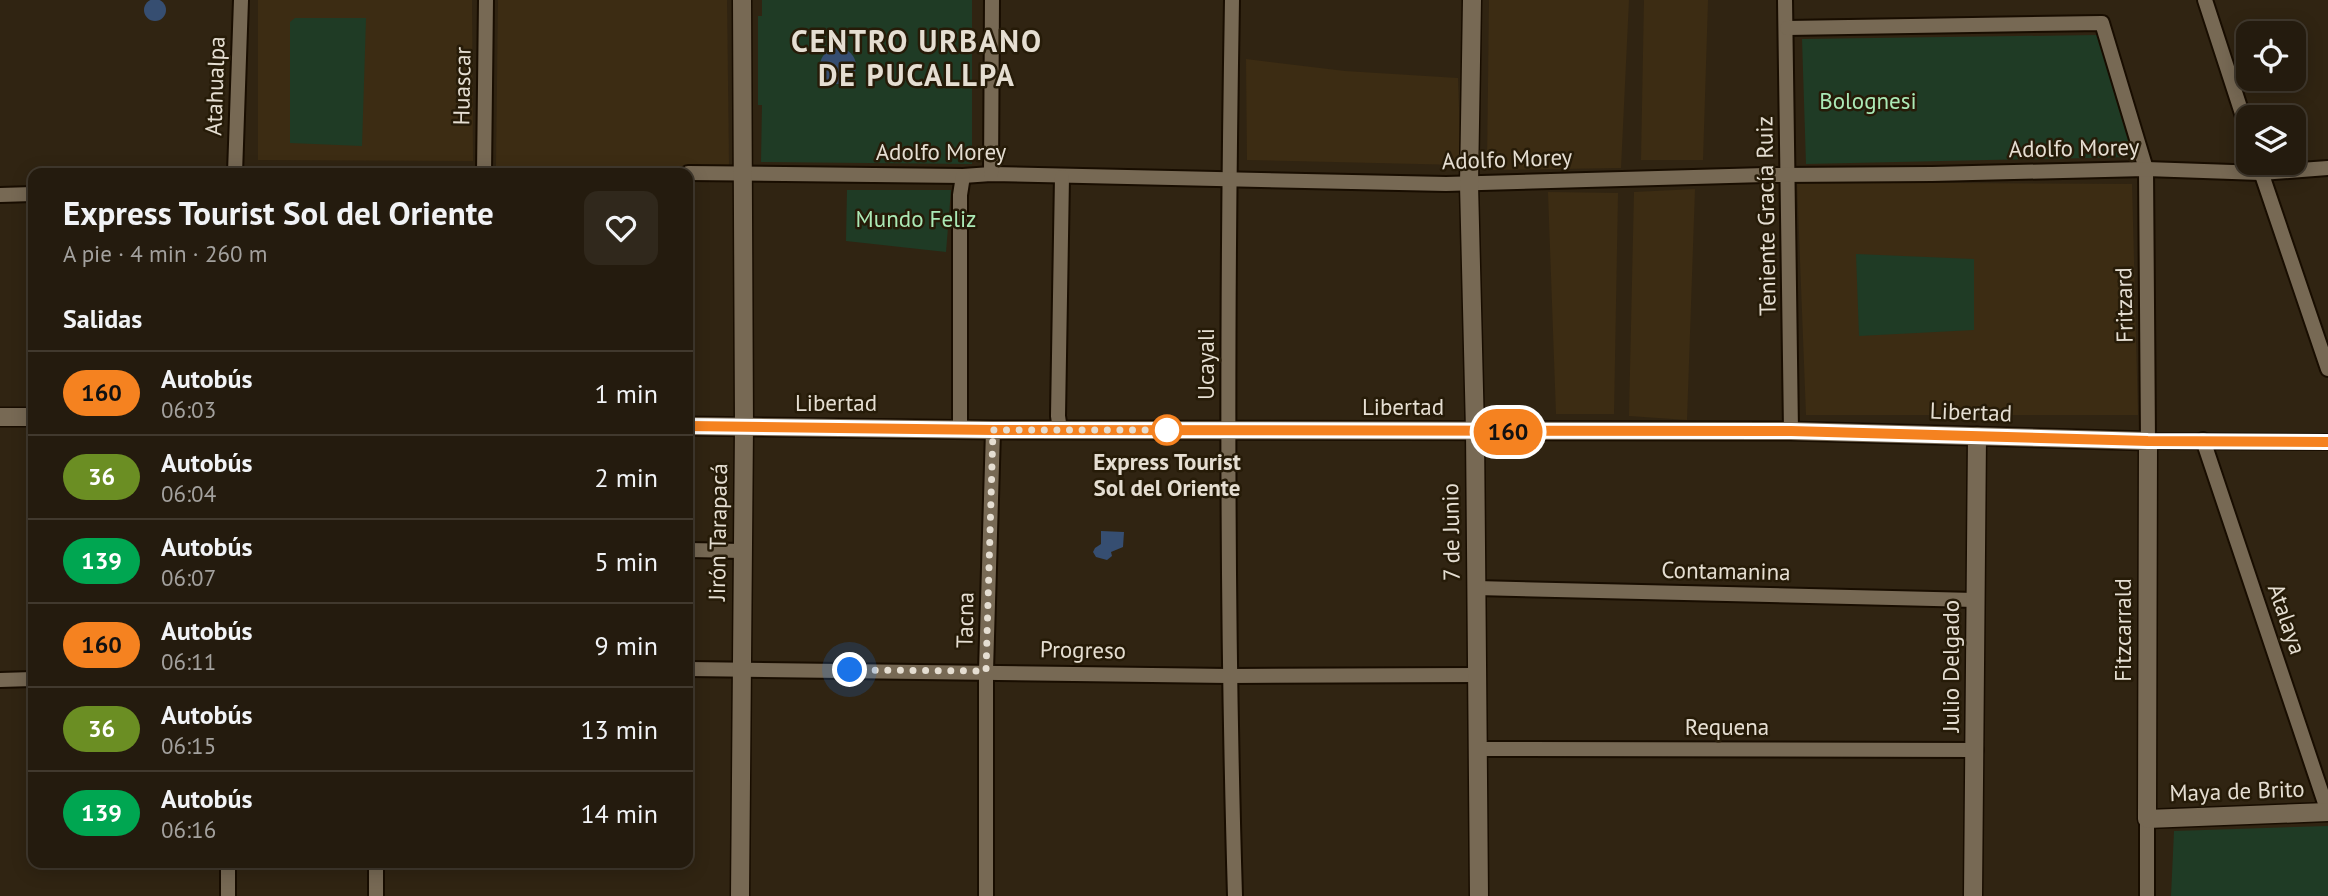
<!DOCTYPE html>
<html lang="es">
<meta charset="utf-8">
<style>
body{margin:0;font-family:"PT Sans",sans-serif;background:#30281c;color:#f1f3f6;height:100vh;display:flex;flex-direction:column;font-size:26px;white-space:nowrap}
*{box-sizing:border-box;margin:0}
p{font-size:23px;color:#a3a19e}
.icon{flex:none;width:38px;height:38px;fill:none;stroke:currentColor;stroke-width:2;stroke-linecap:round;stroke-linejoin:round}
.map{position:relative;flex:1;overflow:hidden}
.side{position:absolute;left:28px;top:168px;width:665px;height:700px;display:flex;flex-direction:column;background:#241b0e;border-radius:14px;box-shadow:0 4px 18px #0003,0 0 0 2px #41392e}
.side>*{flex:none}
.badge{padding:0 14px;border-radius:23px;font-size:24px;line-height:46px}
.buttons{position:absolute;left:2236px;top:21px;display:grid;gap:14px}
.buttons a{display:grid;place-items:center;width:70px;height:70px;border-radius:14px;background:#241b0e;box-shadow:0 4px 18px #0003,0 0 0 2px #41392e;font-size:35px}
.you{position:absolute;width:35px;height:35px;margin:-18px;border:5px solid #fff;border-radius:50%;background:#1a73e8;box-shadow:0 0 0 10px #1a73e833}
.map>.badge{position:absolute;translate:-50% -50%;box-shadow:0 0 0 4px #fff}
h2{padding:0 35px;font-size:26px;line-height:63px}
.round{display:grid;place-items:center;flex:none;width:74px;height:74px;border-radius:14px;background:#30281c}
.headline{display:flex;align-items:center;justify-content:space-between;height:119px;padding:0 35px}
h1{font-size:33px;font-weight:800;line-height:52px}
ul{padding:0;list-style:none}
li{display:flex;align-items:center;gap:21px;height:84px;padding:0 35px;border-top:2px solid #41392e}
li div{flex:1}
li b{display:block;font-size:26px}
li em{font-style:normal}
li .badge{min-width:77px;font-weight:700;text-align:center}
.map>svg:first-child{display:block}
</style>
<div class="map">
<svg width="2328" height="896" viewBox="0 0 2328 896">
<rect width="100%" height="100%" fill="#302412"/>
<g fill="#3c2c13">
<polygon points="258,0 472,0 473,161 258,160"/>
<polygon points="498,0 727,0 729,167 496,166"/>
<polygon points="1489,0 1629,0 1621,168 1487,170"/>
<polygon points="1644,0 1708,0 1703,160 1641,160"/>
<polygon points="1246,59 1345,71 1458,78 1461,165 1247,160"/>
<polygon points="1797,182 2132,184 2138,415 1806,415"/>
<polygon points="1695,189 1687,420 1629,416 1634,192"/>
<polygon points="1548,192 1618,193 1614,414 1556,414"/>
</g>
<g fill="#1f3b25">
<polygon points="762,0 972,0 972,164 761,162 762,105 758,105 758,16 762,16"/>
<polygon points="295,18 366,18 362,146 290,143 290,22"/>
<polygon points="2097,35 2133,157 1806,164 1802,39"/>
<polygon points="847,190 951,190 946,252 846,241"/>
<polygon points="1856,254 1974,259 1974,330 1859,336"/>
<polygon points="2328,826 2328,896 2171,896 2174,831"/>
</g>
<g fill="#364e71">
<circle cx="155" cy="10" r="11"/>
<circle cx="838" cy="66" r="18"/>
<polygon points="1101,531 1124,532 1123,547 1111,552 1112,556 1107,560 1096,557 1093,552 1095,548 1101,544"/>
</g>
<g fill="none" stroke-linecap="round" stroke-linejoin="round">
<g stroke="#180d00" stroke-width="18">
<g id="street">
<path d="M 1232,0 C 1227,299 1226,597 1235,896"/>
<polyline points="1785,0 1791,431"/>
<polyline points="2205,0 2249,135"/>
<polyline points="1787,28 2102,23 2146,169 2148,441 2328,442"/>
<polyline points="2258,163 2328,369"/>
<polyline points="235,173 241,0"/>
<polyline points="484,173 486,0"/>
<polyline points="688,173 963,176 991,174 1446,184 1765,175 1932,174 2146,169 2261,173 2328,168"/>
<polyline points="991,174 992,0"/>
<polyline points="0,195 33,194"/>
<polyline points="960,429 960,195 963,176"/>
<polyline points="1060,430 1058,416 1062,177"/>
<polyline points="2203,440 2328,812"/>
<polyline points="688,550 743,551"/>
<polyline points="1476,588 1975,600"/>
<polyline points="688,669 1229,676 1477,675"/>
<polyline points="0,680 33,679"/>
<polyline points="1477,749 1976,750"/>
<polyline points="2147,819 2147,896"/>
<polyline points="228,863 228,896"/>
<polyline points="376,896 376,863"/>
<polyline points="986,896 986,671 993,430"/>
</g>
</g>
<g stroke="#180d00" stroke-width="21">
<g id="secondary">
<polyline points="1472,0 1469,184 1475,431 1479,896"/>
<polyline points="0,417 33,417"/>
<polyline points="688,426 993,430 1791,431 2148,441 2147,819 2328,812"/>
<polyline points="740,896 744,427 742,0"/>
<polyline points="1973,896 1977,436"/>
</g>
</g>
<use href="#street" stroke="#776954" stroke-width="14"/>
<use href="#secondary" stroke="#776954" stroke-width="18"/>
</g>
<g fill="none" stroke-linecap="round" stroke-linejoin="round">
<g stroke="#fff" stroke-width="16">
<polyline id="line" points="688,426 993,430 1791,431 2148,441 2328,442"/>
</g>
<use href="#line" stroke="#f58220" stroke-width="10"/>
<polyline stroke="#e5ded2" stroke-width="7" stroke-dasharray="0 12.6" points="850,670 986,671 993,430 1167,430"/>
</g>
<circle fill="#fff" stroke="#f58220" stroke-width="3.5" cx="1167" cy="430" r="14"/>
<g text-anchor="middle" stroke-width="5" stroke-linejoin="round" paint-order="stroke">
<g font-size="23" fill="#e5ded2" stroke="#261b08">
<text transform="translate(215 86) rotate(-88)" y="8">Atahualpa</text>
<text transform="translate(462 86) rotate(-89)" y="8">Huascar</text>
<text transform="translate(2074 148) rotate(-1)" y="8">Adolfo Morey</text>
<text x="941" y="160">Adolfo Morey</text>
<text transform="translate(1507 159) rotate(-2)" y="8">Adolfo Morey</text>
<text transform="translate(1766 216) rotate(-91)" y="8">Teniente Gracía Ruiz</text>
<text transform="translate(2124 305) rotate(-91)" y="8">Fritzard</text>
<text transform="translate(1206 364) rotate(-90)" y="8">Ucayali</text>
<text x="836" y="411">Libertad</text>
<text x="1403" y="415">Libertad</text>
<text transform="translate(1971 412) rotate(2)" y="8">Libertad</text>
<text transform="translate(718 532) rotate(-89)" y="8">Jirón Tarapacá</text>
<text transform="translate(1451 532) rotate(-91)" y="8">7 de Junio</text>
<text transform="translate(1726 571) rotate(1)" y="8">Contamanina</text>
<text transform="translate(2287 619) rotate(71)" y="8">Atalaya</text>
<text transform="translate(965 620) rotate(-89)" y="8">Tacna</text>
<text transform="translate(2123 630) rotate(-90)" y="8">Fitzcarrald</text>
<text transform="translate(1083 650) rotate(1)" y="8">Progreso</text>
<text transform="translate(1951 666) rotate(-90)" y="8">Julio Delgado</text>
<text x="1727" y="735">Requena</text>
<text transform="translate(2237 791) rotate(-2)" y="8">Maya de Brito</text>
</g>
<g font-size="23" fill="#abeab6" stroke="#261b08">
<text x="1868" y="109">Bolognesi</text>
<text x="916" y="227">Mundo Feliz</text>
</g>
<g font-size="23" font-weight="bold" fill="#e5ded2" stroke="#261b08">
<text x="1167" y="470">Express Tourist<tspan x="1167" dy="26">Sol del Oriente</tspan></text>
</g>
<g font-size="30" font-weight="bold" letter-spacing="2" fill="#e5ded2" stroke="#261b08">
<text x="917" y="52">CENTRO URBANO<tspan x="917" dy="34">DE PUCALLPA</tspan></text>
</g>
</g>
</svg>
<div class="buttons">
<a><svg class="icon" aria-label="locate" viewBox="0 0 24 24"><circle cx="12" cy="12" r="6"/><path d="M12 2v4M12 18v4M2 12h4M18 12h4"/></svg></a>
<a><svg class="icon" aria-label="layers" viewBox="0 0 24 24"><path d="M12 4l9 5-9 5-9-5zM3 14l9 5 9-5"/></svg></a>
</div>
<div class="you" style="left:850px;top:670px"></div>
<b class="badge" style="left:1508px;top:432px;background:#f58220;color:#111">160</b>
<section class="side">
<div class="headline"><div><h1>Express Tourist Sol del Oriente</h1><p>A pie · 4 min · 260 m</p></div><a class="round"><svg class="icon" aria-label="heart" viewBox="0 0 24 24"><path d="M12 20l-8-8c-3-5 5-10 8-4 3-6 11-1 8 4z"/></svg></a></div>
<h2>Salidas</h2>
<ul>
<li><span class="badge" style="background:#f58220;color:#111">160</span><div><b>Autobús</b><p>06:03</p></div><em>1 min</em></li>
<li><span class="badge" style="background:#6b8e23;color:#fff">36</span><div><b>Autobús</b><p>06:04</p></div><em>2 min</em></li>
<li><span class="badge" style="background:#00a651;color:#fff">139</span><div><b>Autobús</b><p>06:07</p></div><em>5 min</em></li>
<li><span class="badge" style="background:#f58220;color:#111">160</span><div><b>Autobús</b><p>06:11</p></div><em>9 min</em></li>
<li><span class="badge" style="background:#6b8e23;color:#fff">36</span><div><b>Autobús</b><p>06:15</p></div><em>13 min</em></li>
<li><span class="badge" style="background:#00a651;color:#fff">139</span><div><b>Autobús</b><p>06:16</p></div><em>14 min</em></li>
</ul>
</section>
</div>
